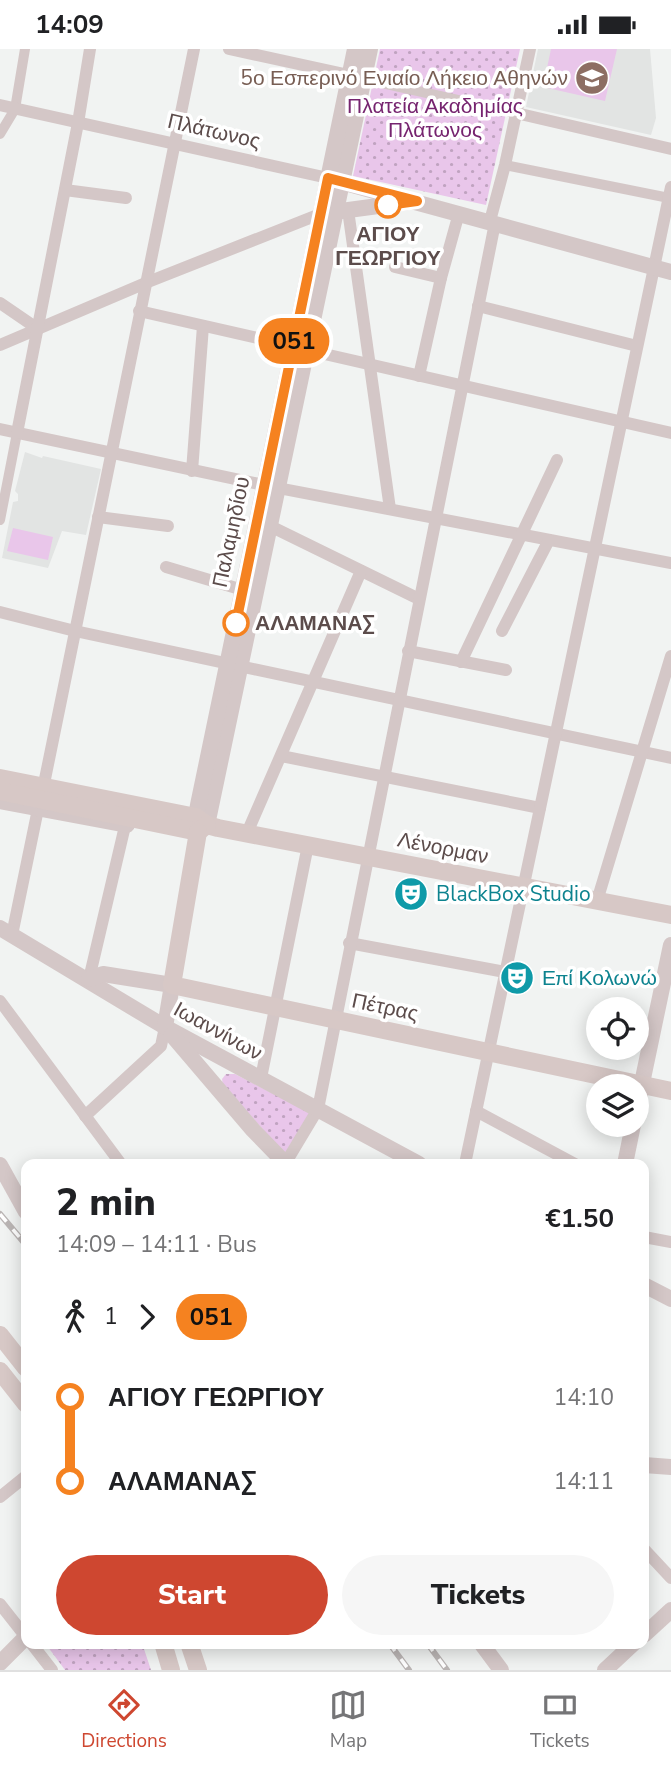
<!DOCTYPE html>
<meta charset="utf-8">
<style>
body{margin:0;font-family:"Nunito Sans",sans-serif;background:#f6f6f6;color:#202124;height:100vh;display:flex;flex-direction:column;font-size:26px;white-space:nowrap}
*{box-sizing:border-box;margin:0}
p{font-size:23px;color:#757577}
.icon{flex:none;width:38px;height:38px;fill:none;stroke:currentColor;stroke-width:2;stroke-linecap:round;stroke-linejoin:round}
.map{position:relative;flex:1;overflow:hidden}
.drawer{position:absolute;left:21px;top:1110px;width:628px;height:490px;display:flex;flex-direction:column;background:#fff;border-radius:14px;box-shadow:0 4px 18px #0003}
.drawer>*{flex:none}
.badge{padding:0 14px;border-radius:23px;font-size:24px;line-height:46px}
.controls{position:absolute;left:586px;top:948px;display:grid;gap:14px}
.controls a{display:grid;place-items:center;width:63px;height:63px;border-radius:50%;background:#fff;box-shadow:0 4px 18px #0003;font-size:35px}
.map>.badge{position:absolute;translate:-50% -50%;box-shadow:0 0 0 4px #fff}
.legs{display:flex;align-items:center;gap:10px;height:77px;padding:0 35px;font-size:23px}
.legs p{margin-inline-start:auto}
.headline{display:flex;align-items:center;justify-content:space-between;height:119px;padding:0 35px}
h1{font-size:38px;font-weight:800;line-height:52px}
.primary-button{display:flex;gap:14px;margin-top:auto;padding:14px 35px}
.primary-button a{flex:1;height:80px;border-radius:42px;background:#ce4730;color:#fff;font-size:28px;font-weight:800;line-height:80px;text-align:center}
.primary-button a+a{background:#f6f6f6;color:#202124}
ul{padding:0 35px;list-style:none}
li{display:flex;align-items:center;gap:24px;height:84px;font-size:26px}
li i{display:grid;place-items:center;width:10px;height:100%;margin:0 9px;background:currentColor}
li i::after{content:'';width:18px;height:18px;margin:-9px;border:5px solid;border-radius:50%;background:#fff}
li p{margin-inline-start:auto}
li:first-child i{background:linear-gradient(#0000 50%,currentColor 0)}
li:last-child i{background:linear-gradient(currentColor 50%,#0000 0)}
.status{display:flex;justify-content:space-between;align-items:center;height:49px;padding:0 35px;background:#fff;direction:ltr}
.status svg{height:19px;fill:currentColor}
.tab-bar{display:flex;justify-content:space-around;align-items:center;height:98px;border-top:2px solid #e0e0e0;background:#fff;font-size:19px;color:#757577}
.tab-bar a{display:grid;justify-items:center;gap:4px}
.tab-bar .current{color:#ce4730}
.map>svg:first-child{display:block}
</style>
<div class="status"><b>14:09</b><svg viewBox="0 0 49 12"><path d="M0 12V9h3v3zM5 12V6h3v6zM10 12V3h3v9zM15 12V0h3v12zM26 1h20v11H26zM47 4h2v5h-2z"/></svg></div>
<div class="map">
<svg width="671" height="1621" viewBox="0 0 671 1621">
<defs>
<pattern id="grass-dots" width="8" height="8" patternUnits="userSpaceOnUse" patternTransform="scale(1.75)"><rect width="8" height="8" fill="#e9c6ea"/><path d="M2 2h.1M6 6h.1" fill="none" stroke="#c0a3c0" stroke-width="1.8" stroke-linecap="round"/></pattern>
</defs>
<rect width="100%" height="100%" fill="#f1f3f2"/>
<g fill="#e2e4e3">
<polygon points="538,0 650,0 656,69 651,86 526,58"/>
<polygon points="25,403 42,409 43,407 101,420 86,486 62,482 48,519 2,509 13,453 18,452 18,445 15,442"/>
</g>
<g fill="url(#grass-dots)">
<polygon points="380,0 520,0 486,156 353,127"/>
<polygon points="226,1025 235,1025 311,1064 285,1105 223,1036 222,1030"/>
<polygon points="45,1594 142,1594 151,1621 65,1621"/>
</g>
<g fill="#e9c6ea">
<polygon points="551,0 617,0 605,52 543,38"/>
<polygon points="13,479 53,488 48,511 7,502"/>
</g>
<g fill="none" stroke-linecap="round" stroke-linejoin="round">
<g stroke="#d4c7c7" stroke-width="10">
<polyline points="364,30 516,64"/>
<polyline points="0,85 15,60 25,0"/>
<polyline points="505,116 669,149"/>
<polyline points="0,471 17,384"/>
</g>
<g stroke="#d4c7c7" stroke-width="12">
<polyline points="229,0 349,26"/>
<polyline points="0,56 328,129"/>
<polyline points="516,64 671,100"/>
<polyline points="65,141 126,149"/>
<polyline points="348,161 390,460"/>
<polyline points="490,172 505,116 530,0"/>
<polyline points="395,218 441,229"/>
<polyline points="0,254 38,280"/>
<polyline points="478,257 637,297"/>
<polyline points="139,262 293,297"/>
<polyline points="0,296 148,233 320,165"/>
<polyline points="307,301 671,384"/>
<polyline points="419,327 441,229 459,164"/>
<polyline points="0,380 278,439 671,514"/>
<polyline points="17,384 78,74 90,0"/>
<polyline points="192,422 203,277"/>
<polyline points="98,468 168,477"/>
<polyline points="270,477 419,550"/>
<polyline points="166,518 243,541"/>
<polyline points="0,563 75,582 671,709"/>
<polyline points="502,582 549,491"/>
<polyline points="408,602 506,621"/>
<polyline points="461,613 557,411"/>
<polyline points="281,707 540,759"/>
<polyline points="45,730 194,0"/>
<polyline points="247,784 361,522"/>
<polyline points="597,852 671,607"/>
<polyline points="12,886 38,760"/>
<polyline points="349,894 505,923"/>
<polyline points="89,930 125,777"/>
<polyline points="0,952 121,1115"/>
<polyline points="261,1029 308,796"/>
<polyline points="476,1062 575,1115"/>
<polyline points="85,1067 161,997 165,978"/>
<polyline points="285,1115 318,1060 495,174"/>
<polyline points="465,1115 671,138"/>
<polyline points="644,1188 671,1193"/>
<polyline points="0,1448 26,1427"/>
<polyline points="644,1500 671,1529"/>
<polyline points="0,1555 26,1588"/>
<polyline points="31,1594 52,1621"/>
</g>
<g stroke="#d4c7c7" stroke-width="16">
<polyline points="334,131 671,223"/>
<polyline points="326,164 408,153"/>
<polyline points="0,752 127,776"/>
<polyline points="207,776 370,0"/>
<polyline points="197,779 196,768 198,756 355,0"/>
<polyline points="0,879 165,978 419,1115"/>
<polyline points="89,930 103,925 172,936 165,978"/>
<polyline points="172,986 253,1081 286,1115"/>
<polyline points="637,1058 671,896"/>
<polyline points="625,1115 633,1076"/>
<polyline points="0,1116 26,1163"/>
<polyline points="644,1236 671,1250"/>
<polyline points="644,1416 671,1418"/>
<polyline points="644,1586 671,1561"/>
<polyline points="481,1594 501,1621"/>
<polyline points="0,1614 26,1588"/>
<polyline points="605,1621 634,1594"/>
</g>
<g stroke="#d7c8c6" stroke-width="18">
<polyline points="0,729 196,768 207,776 218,779 671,866"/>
<polyline points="0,742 198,783 207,776"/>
<polyline points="198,783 172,936 671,1042"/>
<polyline points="0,1286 26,1319"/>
<polyline points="0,1322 26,1355"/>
<polyline points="163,1594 171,1621"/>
<polyline points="189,1594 198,1621"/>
</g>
<g stroke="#bab5b4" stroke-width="6">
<g id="rail">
<polyline points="0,1165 26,1196"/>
<polyline points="389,1594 409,1621"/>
<polyline points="427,1594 447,1621"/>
</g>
</g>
<use href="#rail" stroke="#fff" stroke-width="3.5" stroke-dasharray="10" stroke-linecap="butt"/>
</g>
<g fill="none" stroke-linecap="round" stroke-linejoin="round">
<g stroke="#fff" stroke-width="16">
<polyline id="line-1" points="236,574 328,129 417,152 388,156"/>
</g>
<use href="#line-1" stroke="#f58220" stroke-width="10"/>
</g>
<defs>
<g id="school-disc" transform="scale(1.75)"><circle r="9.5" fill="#8d6e63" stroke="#fff"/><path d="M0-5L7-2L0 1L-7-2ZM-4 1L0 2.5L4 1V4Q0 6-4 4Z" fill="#fff"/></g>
<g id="theatre-disc" transform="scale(1.75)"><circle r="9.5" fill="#0f9aa8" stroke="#fff"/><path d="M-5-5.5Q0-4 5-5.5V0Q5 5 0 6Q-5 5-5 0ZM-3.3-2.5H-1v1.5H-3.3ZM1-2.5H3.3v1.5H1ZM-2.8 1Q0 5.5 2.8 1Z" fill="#fff"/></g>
</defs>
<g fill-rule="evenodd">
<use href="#school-disc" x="592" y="29"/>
<use href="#theatre-disc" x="411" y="845"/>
<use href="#theatre-disc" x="517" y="929"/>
</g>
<g fill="#fff" stroke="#f58220" stroke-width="3.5">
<circle cx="388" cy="156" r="12"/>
<circle cx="236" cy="574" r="12"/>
</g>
<g text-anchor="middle" stroke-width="7" stroke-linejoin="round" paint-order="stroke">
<g font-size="21" fill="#785e54" stroke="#fff" text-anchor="end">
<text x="568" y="36">5ο Εσπερινό Ενιαίο Λήκειο Αθηνών</text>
</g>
<g font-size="21" fill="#76246f" stroke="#fff">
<text x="435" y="64">Πλατεία Ακαδημίας<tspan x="435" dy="24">Πλάτωνος</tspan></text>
</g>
<g font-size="21" fill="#5c4c4b" stroke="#fff">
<text transform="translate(214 82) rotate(13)" y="7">Πλάτωνος</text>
<text transform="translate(231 483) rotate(-78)" y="7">Παλαμηδίου</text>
<text transform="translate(443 799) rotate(11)" y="7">Λένορμαν</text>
<text transform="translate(385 958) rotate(12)" y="7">Πέτρας</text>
<text transform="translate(218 982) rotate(29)" y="7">Ιωαννίνων</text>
</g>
<g font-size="21" font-weight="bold" fill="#5c4c4b" stroke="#fff">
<text x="388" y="192">ΑΓΙΟΥ<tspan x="388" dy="24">ΓΕΩΡΓΙΟΥ</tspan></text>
<text x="255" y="581" text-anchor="start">ΑΛΑΜΑΝΑΣ</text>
</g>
<g font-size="21" fill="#0d838f" stroke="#fff" text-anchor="start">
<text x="436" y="852">BlackBox Studio</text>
<text x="542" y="936">Επί Κολωνώ</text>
</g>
</g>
</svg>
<div class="controls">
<a><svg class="icon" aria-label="locate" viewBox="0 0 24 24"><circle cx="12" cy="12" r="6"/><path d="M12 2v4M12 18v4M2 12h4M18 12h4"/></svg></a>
<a><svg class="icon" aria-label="layers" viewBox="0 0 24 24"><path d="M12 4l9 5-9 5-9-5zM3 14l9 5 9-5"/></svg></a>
</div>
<b class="badge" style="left:294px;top:292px;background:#f58220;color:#111">051</b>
<section class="drawer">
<div class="headline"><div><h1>2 min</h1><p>14:09 – 14:11 · Bus</p></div><b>€1.50</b></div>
<div class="legs"><svg class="icon" aria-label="walk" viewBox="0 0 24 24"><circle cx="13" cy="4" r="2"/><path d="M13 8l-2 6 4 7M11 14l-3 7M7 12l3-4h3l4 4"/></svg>1<svg class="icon" aria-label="forward" viewBox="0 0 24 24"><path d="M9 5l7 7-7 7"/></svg><b class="badge" style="background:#f58220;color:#111">051</b></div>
<ul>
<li><i style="color:#f58220"></i><b>ΑΓΙΟΥ ΓΕΩΡΓΙΟΥ</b><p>14:10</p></li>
<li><i style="color:#f58220"></i><b>ΑΛΑΜΑΝΑΣ</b><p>14:11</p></li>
</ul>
<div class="primary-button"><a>Start</a><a>Tickets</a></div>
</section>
</div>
<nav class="tab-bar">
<a class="current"><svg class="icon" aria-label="directions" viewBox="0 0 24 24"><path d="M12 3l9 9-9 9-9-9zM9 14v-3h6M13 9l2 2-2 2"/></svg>Directions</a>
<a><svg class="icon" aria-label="map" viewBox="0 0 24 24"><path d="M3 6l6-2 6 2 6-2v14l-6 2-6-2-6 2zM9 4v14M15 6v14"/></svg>Map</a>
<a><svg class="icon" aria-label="tickets" viewBox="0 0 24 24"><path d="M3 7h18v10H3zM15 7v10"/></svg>Tickets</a>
</nav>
